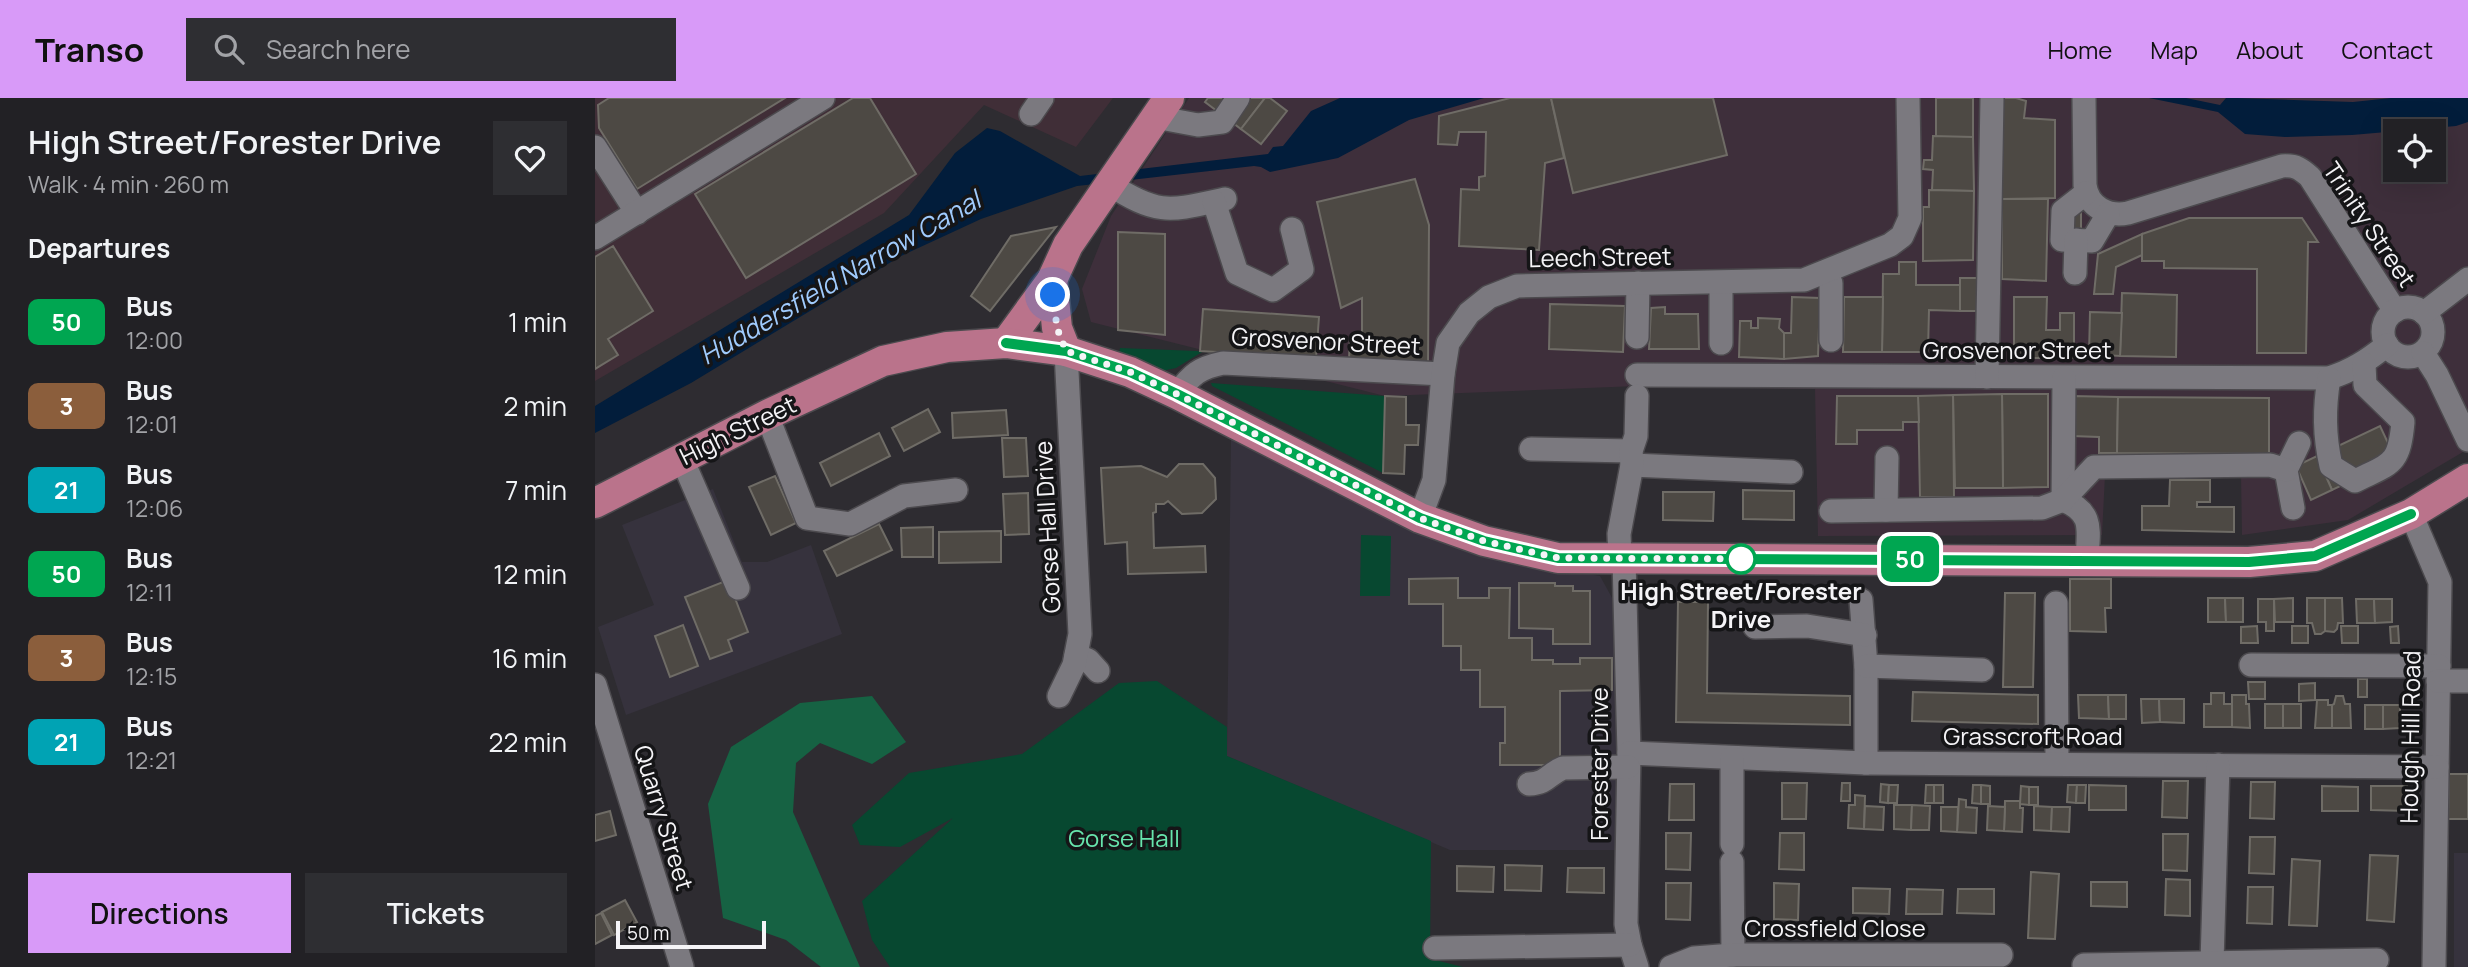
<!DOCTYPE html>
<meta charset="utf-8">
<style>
body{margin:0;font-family:Manrope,sans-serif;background:#2e2e32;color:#f1f3f6;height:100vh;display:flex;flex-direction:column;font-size:26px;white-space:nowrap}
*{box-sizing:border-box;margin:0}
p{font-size:23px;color:#a2a3a7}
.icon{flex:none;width:38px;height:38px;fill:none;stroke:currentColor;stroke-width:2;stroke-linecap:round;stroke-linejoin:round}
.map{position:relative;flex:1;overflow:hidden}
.side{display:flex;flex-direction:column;background:#222125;width:595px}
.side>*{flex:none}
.badge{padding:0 14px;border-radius:10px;font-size:24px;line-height:46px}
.fabs{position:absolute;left:1788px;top:21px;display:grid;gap:14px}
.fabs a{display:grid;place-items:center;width:63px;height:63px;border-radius:0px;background:#222125;box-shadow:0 7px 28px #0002,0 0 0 2px #3f3e42;font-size:35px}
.scale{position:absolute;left:21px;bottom:18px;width:150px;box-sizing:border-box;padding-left:7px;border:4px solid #f5f4f7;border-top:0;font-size:19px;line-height:24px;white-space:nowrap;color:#f5f4f7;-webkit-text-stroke:5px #151517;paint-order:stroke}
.you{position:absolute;width:35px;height:35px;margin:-18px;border:5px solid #fff;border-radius:50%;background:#1a73e8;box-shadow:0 0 0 10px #1a73e833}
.map>.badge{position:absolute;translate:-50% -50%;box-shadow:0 0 0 4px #fff}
h2{padding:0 28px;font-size:26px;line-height:63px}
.round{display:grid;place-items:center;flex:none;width:74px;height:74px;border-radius:0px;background:#2e2e32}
.headline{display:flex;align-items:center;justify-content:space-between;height:119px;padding:0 28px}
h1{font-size:33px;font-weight:600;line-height:52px}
.button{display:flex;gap:14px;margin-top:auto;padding:14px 28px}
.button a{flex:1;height:80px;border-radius:0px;background:#d89af8;color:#111;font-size:28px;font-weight:600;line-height:80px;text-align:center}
.button a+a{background:#2e2e32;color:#f1f3f6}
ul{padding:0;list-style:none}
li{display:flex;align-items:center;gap:21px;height:84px;padding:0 28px}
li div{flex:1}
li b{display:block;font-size:26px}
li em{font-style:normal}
li .badge{min-width:77px;font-weight:700;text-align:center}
header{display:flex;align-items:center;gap:42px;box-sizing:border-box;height:98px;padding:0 35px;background:#d89af8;color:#111}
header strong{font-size:33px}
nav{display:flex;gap:38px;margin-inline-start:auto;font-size:24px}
.search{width:490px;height:63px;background:#2e2e32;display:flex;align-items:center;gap:18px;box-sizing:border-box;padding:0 24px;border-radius:0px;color:#a2a3a7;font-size:26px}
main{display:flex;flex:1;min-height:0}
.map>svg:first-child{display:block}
</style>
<header>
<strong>Transo</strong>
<div class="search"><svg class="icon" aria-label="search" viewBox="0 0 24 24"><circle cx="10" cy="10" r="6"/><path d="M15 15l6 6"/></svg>Search here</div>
<nav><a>Home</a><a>Map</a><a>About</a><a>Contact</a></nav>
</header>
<main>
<section class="side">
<div class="headline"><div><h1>High Street/Forester Drive</h1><p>Walk · 4 min · 260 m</p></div><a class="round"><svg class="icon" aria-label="heart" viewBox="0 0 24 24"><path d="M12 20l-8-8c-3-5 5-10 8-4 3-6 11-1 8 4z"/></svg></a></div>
<h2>Departures</h2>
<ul>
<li><span class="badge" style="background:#00a651;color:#fff">50</span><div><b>Bus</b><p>12:00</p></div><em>1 min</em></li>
<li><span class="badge" style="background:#8b5e3c;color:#fff">3</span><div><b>Bus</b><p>12:01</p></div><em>2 min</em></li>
<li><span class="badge" style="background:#00a3b4;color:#fff">21</span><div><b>Bus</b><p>12:06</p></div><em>7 min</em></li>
<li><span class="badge" style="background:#00a651;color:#fff">50</span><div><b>Bus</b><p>12:11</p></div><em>12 min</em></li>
<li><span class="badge" style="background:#8b5e3c;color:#fff">3</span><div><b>Bus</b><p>12:15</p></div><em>16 min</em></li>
<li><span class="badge" style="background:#00a3b4;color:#fff">21</span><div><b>Bus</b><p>12:21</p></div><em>22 min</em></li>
</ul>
<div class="button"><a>Directions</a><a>Tickets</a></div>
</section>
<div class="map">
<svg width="1873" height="869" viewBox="0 0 1873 869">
<rect width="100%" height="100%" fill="#2e2c31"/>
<path fill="#3e2f3b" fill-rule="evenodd" d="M 594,0 L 1873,0 L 1873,351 L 1753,422 L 1647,437 L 1646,377 L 1510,377 L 1507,437 L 1223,438 L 1220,291 L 1042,288 L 790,298 L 496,224 L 487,191 L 516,118 ZM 1801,33 L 1839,33 L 1839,72 L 1801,72 Z"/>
<polygon fill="#402e37" points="0,0 518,0 481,49 389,7 289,115 0,283"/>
<g fill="#36323d">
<polygon points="636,341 839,442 921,467 954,469 1005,478 1021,507 1025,752 855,752 632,658"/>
<polygon points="118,391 147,464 172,464 216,447 247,536 31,617 3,529 59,507 27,427"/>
<rect x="1859" y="755" width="14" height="114"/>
</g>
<g fill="#074830">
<polygon points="525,250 602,253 607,254 581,270 562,274 524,257"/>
<polygon points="616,285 790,298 788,375 617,288"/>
<polygon points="766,437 796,438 795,498 765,498"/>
<polygon points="562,583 632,629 632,658 836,743 835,856 844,863 868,869 295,869 277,842 267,803 358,720 305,749 265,747 257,727 314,675 427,656 524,585"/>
</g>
<polygon fill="#166243" points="277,598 311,644 277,666 225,645 201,665 198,714 265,869 226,869 191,842 128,820 113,706 136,649 205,605"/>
<g fill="#021d3b">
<polygon points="745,0 889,0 814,22 743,60 675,74 666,69 659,68 482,88 386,121 306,158 96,285 0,335 0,308 314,117 360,55 392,30 405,33 485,78 673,56 678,49 688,48 716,13"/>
<polygon points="1554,0 1591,0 1625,7 1631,0 1642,0 1758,4 1796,0 1873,0 1873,24 1861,28 1757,37 1690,39 1650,36 1623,14"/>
</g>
<g fill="#4d4944" stroke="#6f6c66" stroke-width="2">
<polygon points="14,0 190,0 42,91 4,30 3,7"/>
<polygon points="258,0 275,0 321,76 151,180 100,96"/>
<polygon points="613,0 670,0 646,31 610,4"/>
<polygon points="670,0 675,0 692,13 666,46 646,31"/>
<polygon points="915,0 956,0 969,60 950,65 944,152 864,148 866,91 884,92 884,79 890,78 891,34 864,34 862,47 843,46 844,18"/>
<polygon points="956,0 1118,0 1132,57 978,95"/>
<rect x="1341" y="0" width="37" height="39"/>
<polygon points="1407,0 1421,0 1431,3 1429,20 1460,22 1460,100 1407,101"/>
<polygon points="1338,38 1378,39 1379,93 1337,92 1338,72 1328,71 1329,62 1337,62"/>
<polygon points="820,81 834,127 833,269 754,262 755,238 767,239 767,200 746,210 722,104"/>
<polygon points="1334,92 1379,93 1378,162 1328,163 1328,109 1334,109"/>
<polygon points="1407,101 1453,101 1451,183 1407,181"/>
<polygon points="1472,115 1486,115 1486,134 1471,134"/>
<polygon points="1594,120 1707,120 1723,144 1713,144 1711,255 1662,255 1662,171 1569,170 1569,163 1547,163 1547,136"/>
<polygon points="461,129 395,213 376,198 416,138"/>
<polygon points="523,134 570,136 570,237 523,232"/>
<polygon points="1547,136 1547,157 1521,169 1518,196 1499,196 1503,156"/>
<polygon points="18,148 58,213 13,241 23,257 0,271 0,159"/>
<polygon points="1304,164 1321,164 1321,187 1365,187 1365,213 1334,212 1333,254 1287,254 1288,176 1304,176"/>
<rect x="1365" y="180" width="20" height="33"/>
<polygon points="1527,195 1582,197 1581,259 1525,258"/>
<polygon points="1197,199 1225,200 1223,258 1189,261 1189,235 1196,235"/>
<polygon points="1249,199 1288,199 1287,254 1248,254"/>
<polygon points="1419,199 1452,199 1451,232 1465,232 1465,215 1479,215 1479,260 1419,260"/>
<polygon points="955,206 1030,208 1028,254 954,251"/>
<polygon points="1070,209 1070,216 1103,216 1104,251 1054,251 1056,210"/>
<polygon points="608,211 724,219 721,260 605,253"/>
<polygon points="1495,214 1527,215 1525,258 1494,256"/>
<polygon points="1163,220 1185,221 1184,230 1189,235 1189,261 1144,259 1145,223 1156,223 1156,230 1163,230"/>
<polygon points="1407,296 1453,296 1453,389 1408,390"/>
<polygon points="1407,296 1408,390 1360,390 1358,297"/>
<polygon points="1358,297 1359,399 1325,399 1323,298"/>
<polygon points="790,298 811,299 811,327 824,327 823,347 810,347 809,376 788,375"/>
<polygon points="1242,298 1323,298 1324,324 1308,324 1308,332 1262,332 1262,346 1241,346"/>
<polygon points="1477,298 1523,299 1522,355 1504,355 1504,339 1477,338"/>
<polygon points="1523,299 1674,300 1674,356 1522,355"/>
<polygon points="333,311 345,334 309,353 297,330"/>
<polygon points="411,312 413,337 358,340 357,315"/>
<polygon points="1785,328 1801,362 1737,392 1722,358"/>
<polygon points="284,335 295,358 236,388 225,365"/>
<polygon points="407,340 431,340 433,378 409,379"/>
<polygon points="1722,358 1737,392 1716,402 1701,368"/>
<polygon points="584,366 608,366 620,380 621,401 607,415 587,416 573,403 569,406 561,406 561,414 558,415 559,450 610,448 611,474 533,476 532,444 510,446 506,370 546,368 572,379"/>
<polygon points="180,378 201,425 176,437 154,389"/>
<polygon points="1575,382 1615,382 1615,404 1602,404 1602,409 1639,409 1639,434 1547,432 1547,408 1574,408"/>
<polygon points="1148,392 1199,393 1199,422 1148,421"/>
<polygon points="1068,394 1119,394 1118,423 1068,422"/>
<polygon points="433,395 434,436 410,437 408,396"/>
<polygon points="284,426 297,452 242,478 229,453"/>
<polygon points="338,429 338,459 307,459 306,430"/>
<polygon points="406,433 406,464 344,465 344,434"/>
<polygon points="863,480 863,500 894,500 894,490 915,490 914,540 937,540 937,562 958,562 958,566 985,566 985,560 1017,560 1017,592 965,593 965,667 905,667 905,645 910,645 910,609 885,609 885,572 866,572 866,548 848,548 848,506 814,506 814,481"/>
<polygon points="1475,481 1516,481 1516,510 1510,510 1511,534 1475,533"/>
<polygon points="133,482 153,534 133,542 137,553 115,561 90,499"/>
<polygon points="924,485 960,485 960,488 978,488 978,493 995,493 995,546 958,546 958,531 924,530"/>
<polygon points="1410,495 1440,495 1438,589 1408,589"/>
<polygon points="1613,500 1630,500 1631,524 1613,524"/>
<polygon points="1630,500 1648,500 1648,524 1631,524"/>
<polygon points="1698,500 1698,524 1680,524 1679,501"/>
<polygon points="1712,500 1730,500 1730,533 1726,536 1720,536 1717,525 1712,525"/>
<polygon points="1730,500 1747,500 1748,525 1743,525 1742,531 1739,534 1730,533"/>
<polygon points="1663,501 1679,501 1679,533 1671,533 1671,524 1663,524"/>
<polygon points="1761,501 1779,501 1780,525 1762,525"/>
<polygon points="1779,501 1797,501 1797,524 1780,525"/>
<polygon points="1083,504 1113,504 1112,595 1255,598 1255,627 1081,624"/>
<polygon points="88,527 103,568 75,579 60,538"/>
<polygon points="1662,528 1663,545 1646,545 1646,529"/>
<rect x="1697" y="528" width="16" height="17"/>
<polygon points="1746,528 1763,528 1763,545 1747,545"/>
<polygon points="1803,528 1804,545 1796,545 1795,529"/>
<rect x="1763" y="581" width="9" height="18"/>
<polygon points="1653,584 1670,584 1670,601 1654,601"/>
<polygon points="1720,585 1720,602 1704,603 1704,586"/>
<polygon points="1318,594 1443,597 1443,626 1317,623"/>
<polygon points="1616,595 1629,595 1629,606 1637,606 1637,629 1609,629 1609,606 1616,606"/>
<polygon points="1483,597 1513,597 1514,621 1484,620"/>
<polygon points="1513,597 1531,597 1531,621 1514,621"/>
<polygon points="1637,597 1651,597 1651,606 1654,606 1655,630 1637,629"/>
<polygon points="1741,598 1748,598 1750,606 1755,606 1756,630 1737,630 1737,607 1739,606"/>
<polygon points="1546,601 1564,601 1565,624 1547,625"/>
<polygon points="1564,601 1589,601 1589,625 1565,624"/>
<polygon points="1722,602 1733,602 1733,607 1737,607 1737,630 1720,630"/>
<rect x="1670" y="606" width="18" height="24"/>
<rect x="1688" y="606" width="18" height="24"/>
<rect x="1770" y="607" width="18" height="24"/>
<polygon points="1788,607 1805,607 1805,630 1788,631"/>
<polygon points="1854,676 1873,676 1873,721 1853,721"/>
<polygon points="1568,683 1593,683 1592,720 1567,719"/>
<polygon points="1656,684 1680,684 1679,721 1655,720"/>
<polygon points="1187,685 1212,685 1211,721 1187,721"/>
<polygon points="1247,685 1255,685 1255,703 1246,703"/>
<polygon points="1075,686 1099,686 1099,722 1074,722"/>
<polygon points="1286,686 1294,687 1293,705 1285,704"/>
<polygon points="1294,687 1303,687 1302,705 1293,705"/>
<polygon points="1331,687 1339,687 1339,705 1330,705"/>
<rect x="1339" y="687" width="9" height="18"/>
<polygon points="1378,687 1386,687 1386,706 1377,705"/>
<polygon points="1386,687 1395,688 1395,706 1386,706"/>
<polygon points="1473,687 1482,687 1481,705 1472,704"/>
<polygon points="1482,687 1491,687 1490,705 1481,705"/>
<polygon points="1494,687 1531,688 1531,712 1494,712"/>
<polygon points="1426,688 1434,689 1434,707 1425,706"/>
<polygon points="1727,688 1763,689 1763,713 1727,713"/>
<polygon points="1776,688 1812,688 1812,713 1776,712"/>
<rect x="1434" y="689" width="9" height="18"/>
<polygon points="1260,697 1270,698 1269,731 1253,730 1254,707 1260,707"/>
<polygon points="1364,701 1371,702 1371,709 1382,710 1381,735 1362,734"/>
<polygon points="1410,703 1425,703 1425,710 1428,710 1427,734 1409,733"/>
<polygon points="1299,707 1317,707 1316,732 1299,731"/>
<polygon points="1317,707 1335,708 1334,732 1316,732"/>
<polygon points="1270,708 1289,709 1288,732 1269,731"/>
<polygon points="1393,708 1410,709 1409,733 1392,732"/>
<polygon points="1439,708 1457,709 1456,733 1439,732"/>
<polygon points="1346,709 1363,709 1362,734 1346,733"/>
<polygon points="1457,709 1475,709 1474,734 1456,733"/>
<polygon points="15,713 21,737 0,743 0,717"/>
<polygon points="1071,735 1096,735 1095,772 1071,771"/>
<polygon points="1185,735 1209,735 1209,772 1184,771"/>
<polygon points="1568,736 1593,736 1592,773 1568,772"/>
<polygon points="1655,739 1680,739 1679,776 1654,775"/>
<polygon points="1775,757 1803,758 1799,824 1772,822"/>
<polygon points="1697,761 1725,763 1722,828 1694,827"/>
<polygon points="910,767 947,768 946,793 910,792"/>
<polygon points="862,768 899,769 898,794 862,793"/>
<polygon points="973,770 1009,770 1009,795 972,794"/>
<polygon points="1436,774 1464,776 1460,841 1433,840"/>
<polygon points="1571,781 1595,782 1595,818 1570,817"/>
<polygon points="1496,784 1532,784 1532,809 1496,808"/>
<polygon points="1071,785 1096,785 1095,822 1071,821"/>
<polygon points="1179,785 1204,786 1203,822 1179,821"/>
<polygon points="1653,789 1678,789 1677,826 1652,825"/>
<polygon points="1258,790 1295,791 1294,816 1258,815"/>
<polygon points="1312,791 1348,792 1347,816 1311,816"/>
<polygon points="1363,791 1399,791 1399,816 1362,815"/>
<polygon points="30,802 42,824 19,837 7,814"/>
<polygon points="6,815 17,837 0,846 0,818"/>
</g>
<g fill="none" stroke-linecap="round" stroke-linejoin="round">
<g stroke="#4c4a4e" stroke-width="26">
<g id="minor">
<path d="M 1489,0 L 1490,87 C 1493,109 1513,119 1533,115 L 1687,68 C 1701,67 1706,71 1715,79 L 1800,213"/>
<polyline points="436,16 447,0"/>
<polyline points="560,19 603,27 627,24 643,0"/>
<polyline points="0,49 42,115"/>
<path d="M 514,86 C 564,118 574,113 630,101"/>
<polyline points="1491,95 1468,113 1467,142 1497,143 1513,116"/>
<polyline points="619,104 642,175 678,192 707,171 697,131"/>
<polyline points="0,140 228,0"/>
<polyline points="1230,174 1236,185 1236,242"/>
<polyline points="1480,175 1481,142"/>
<polyline points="1126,185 1126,245"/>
<circle cx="1813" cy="234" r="25"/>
<polyline points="1829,215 1873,181"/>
<polyline points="1042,239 1043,185"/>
<polyline points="1828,255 1842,277 1873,342"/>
<path d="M 1042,277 L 1734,280 C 1757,273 1773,262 1792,247"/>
<polyline points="1392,279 1397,0"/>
<path d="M 1469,280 L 1468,402 C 1500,415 1493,433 1492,462"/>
<path d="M 1734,280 C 1729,311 1729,337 1736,368 L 1760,383 C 1796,365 1804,368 1808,324 L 1770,287 L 1769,266"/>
<path d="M 582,296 C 597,276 604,270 628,265 L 848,276"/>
<polyline points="172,317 212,420 255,426 309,398 361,392"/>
<polyline points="936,351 1036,353"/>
<polyline points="87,361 143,490"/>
<polyline points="1037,367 1196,374"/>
<polyline points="1698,410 1691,372 1704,345"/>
<polyline points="1291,412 1292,360"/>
<polyline points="1236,413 1447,410 1468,402 1499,369 1675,367 1691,372"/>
<polyline points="1816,416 1845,484 1839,869"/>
<polyline points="825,420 839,382 848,276 853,245 874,215 894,199 922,188 1209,182 1295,147 1307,138 1315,120 1313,0"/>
<polyline points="1025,460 1024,436 1037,367 1036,353 1041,338 1042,298"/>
<polyline points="1029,461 1034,655 1031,826 1035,847 1042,869"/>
<polyline points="1266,502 1271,568 1271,665"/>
<polyline points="1461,505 1462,665"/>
<polyline points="1160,529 1212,528 1270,537"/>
<polyline points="481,557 493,562 503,573"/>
<polyline points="1656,567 1844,568"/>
<polyline points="1271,568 1387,572"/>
<polyline points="1843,583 1873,583"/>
<polyline points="0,587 87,869"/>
<polyline points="464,598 479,567 485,536 471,253"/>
<polyline points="1034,655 1271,665 1842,669"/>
<polyline points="1137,660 1137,746"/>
<path d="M 934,686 C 953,685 953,676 968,670 L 1033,669"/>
<polyline points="1137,764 1138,857"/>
<polyline points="840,850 1035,847"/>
<polyline points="1617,864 1623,667"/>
<polyline points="1489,867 1782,862"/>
<polyline points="1076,869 1099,860 1138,857 1406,857"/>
</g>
</g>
<g stroke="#4c4a4e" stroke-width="33">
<g id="major">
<polyline points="457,182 462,230 471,253"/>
<polyline points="411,245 457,182 473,147 574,0"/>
<polyline points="0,405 172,317 288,263 352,249 411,245 471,253 535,274 582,296 825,420 889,443 963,460 1654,464 1720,458 1816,416 1873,381"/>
</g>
</g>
<use href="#minor" stroke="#7b797f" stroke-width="23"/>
<use href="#major" stroke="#ba738b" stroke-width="30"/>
</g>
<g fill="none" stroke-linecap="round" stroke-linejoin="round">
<g stroke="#fff" stroke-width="16">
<polyline id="line" points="411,245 471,253 535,274 582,296 825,420 889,443 963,460 1654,464 1720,458 1816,416"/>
</g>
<use href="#line" stroke="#00a651" stroke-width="10"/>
<polyline stroke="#f5f4f7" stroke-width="7" stroke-dasharray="0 12.6" points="458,197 462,230 471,253 535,274 582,296 825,420 889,443 963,460 1153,461 1146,461"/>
</g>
<circle fill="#fff" stroke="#00a651" stroke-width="3.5" cx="1146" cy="461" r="14"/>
<g text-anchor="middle" stroke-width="7" stroke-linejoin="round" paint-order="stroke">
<g font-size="24" fill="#f5f4f7" stroke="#151517">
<text transform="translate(1774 127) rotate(56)" y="8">Trinity Street</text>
<text transform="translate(1005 160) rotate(-1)" y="8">Leech Street</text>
<text transform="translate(731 244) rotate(3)" y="8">Grosvenor Street</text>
<text x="1422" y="261">Grosvenor Street</text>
<text transform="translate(143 333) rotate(-26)" y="8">High Street</text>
<text transform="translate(453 429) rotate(-93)" y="8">Gorse Hall Drive</text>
<text x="1438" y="647">Grasscroft Road</text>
<text transform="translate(1816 639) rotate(-89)" y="8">Hough Hill Road</text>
<text transform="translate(1005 666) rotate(-90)" y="8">Forester Drive</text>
<text transform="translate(68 720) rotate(73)" y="8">Quarry Street</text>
<text x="1240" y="839">Crossfield Close</text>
</g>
<g font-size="24" font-weight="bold" fill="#f5f4f7" stroke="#151517">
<text x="1146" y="502">High Street/Forester<tspan x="1146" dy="28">Drive</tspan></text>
</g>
<g font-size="24" fill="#67e5ad" stroke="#151517">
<text x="529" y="749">Gorse Hall</text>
</g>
<g font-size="26" font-style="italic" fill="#a0cbfd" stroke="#151517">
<text transform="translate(245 180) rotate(-30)" y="9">Huddersfield Narrow Canal</text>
</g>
</g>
</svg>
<div class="fabs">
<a><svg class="icon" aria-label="locate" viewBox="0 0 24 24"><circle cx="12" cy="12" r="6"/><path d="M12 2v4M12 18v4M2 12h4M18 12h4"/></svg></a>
</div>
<div class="scale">50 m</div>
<div class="you" style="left:458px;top:197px"></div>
<b class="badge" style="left:1315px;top:461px;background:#00a651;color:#fff">50</b>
</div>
</main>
